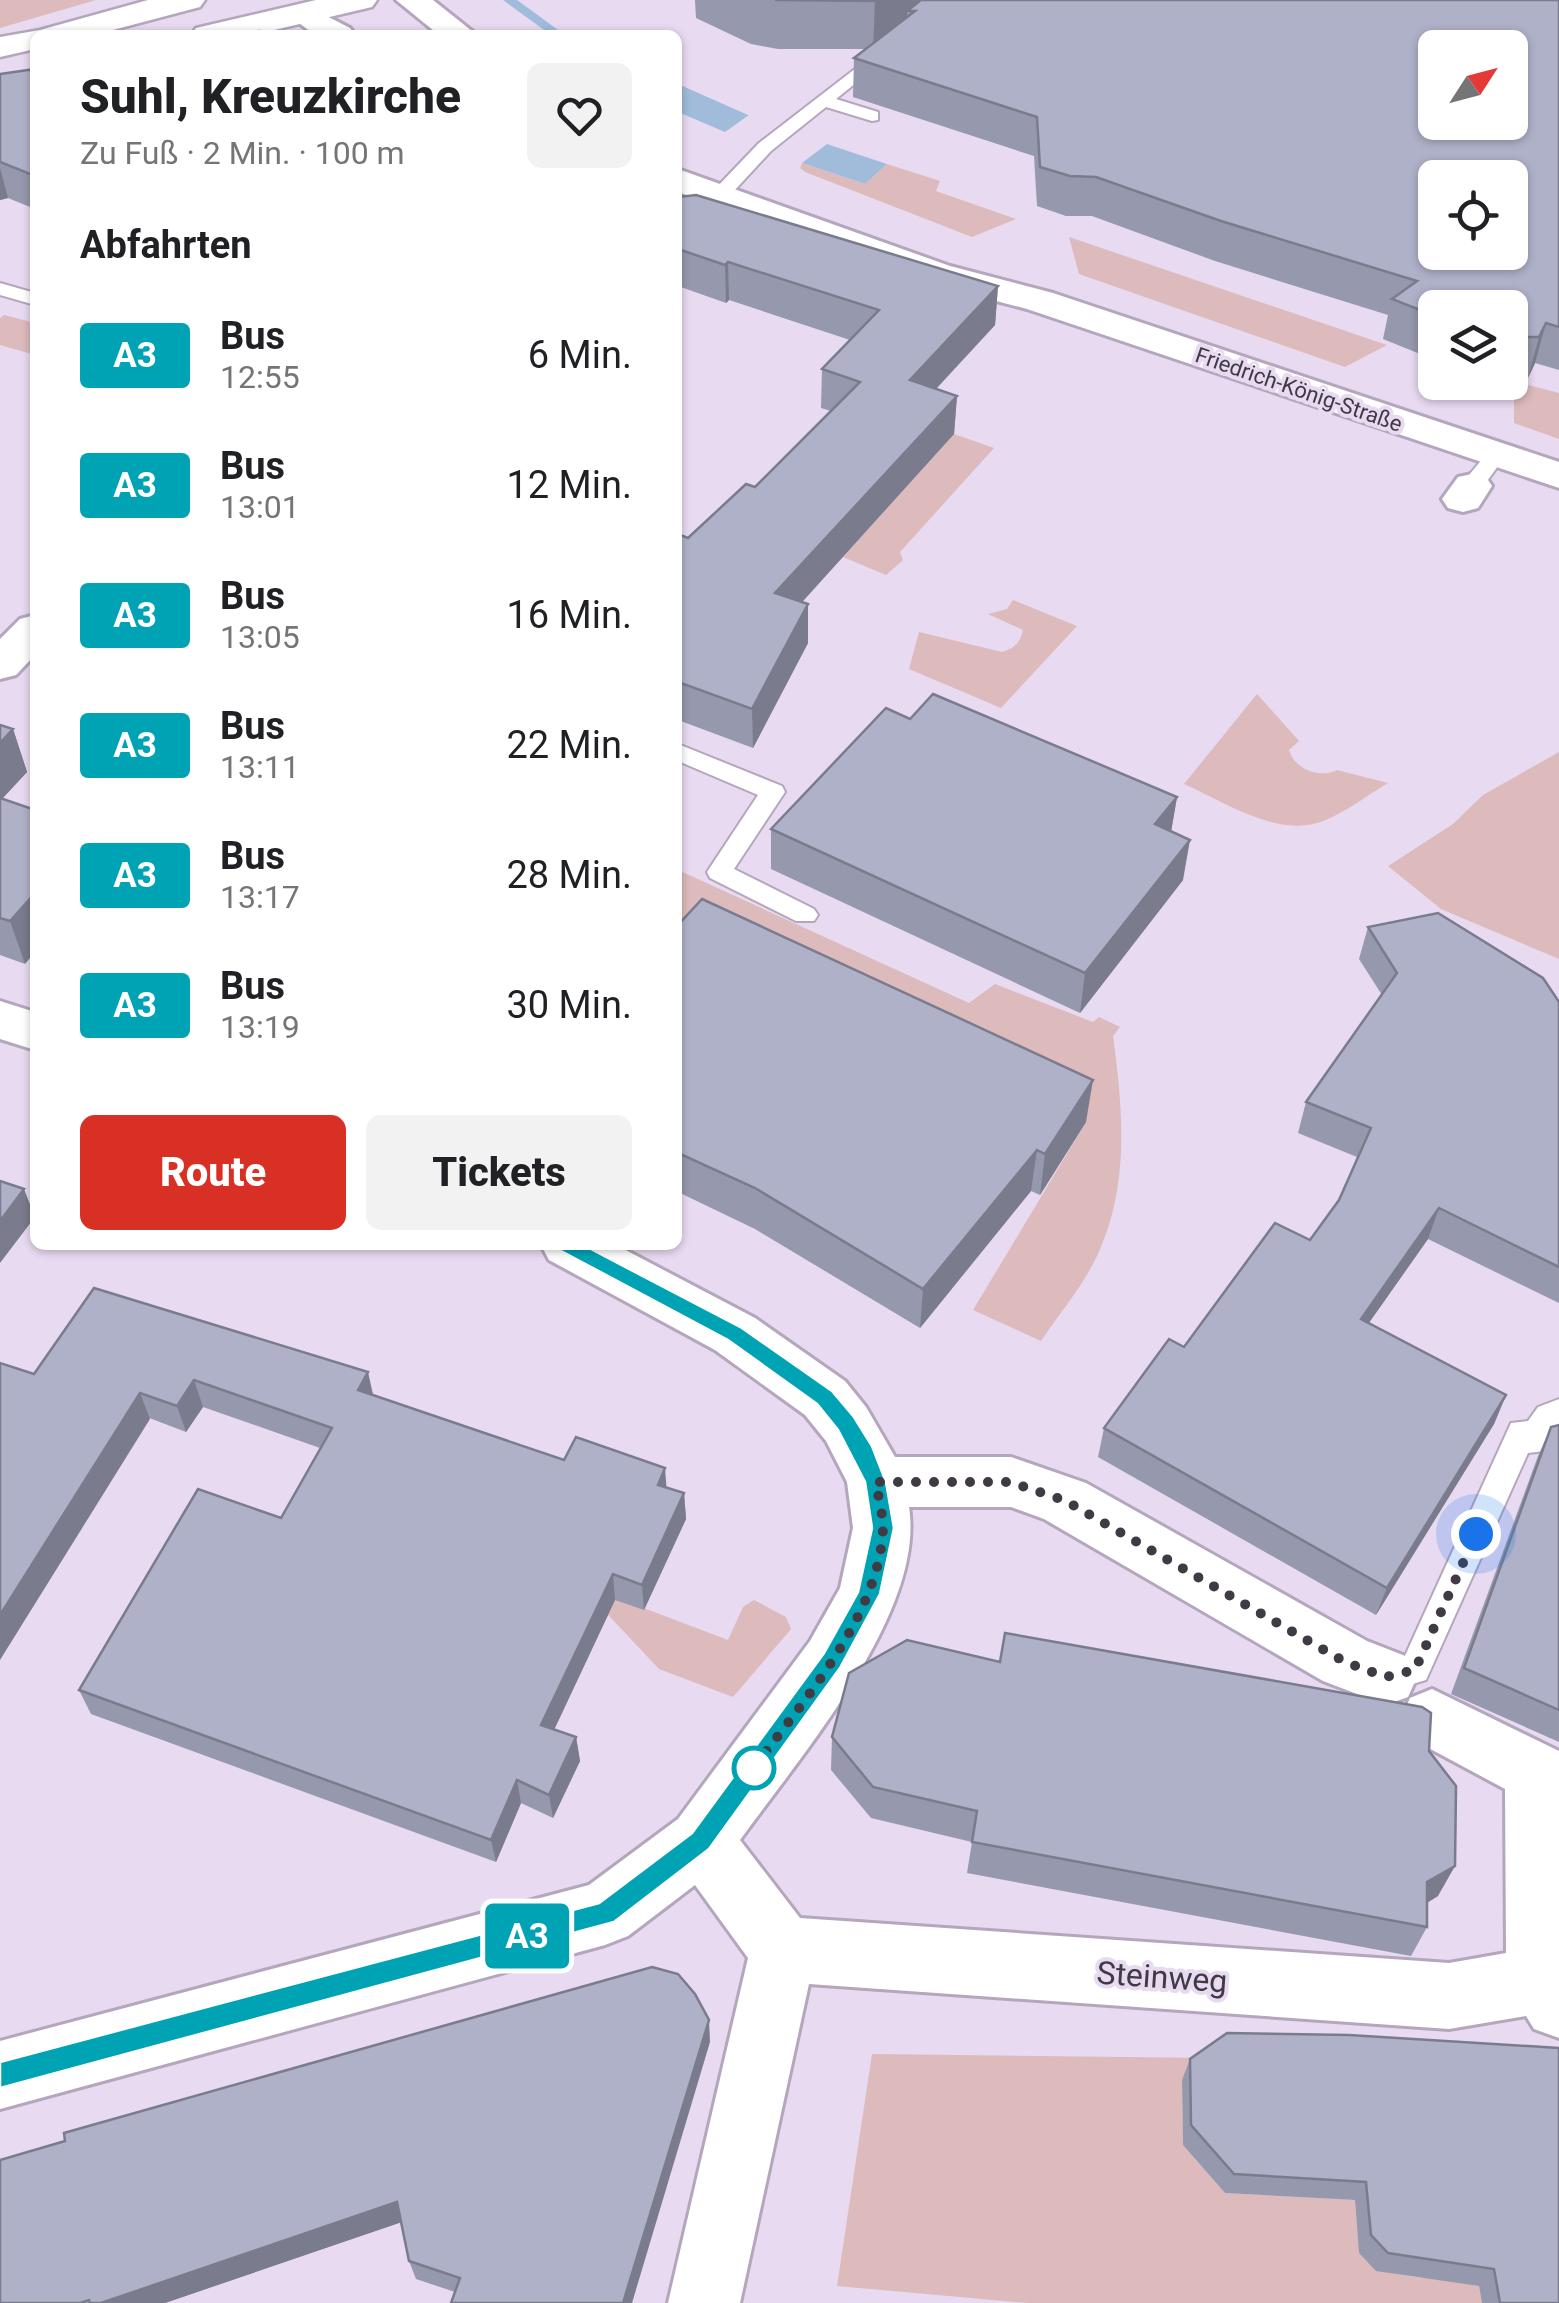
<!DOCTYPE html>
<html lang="de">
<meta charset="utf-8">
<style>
body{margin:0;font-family:Roboto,sans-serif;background:#f2f2f2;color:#202124;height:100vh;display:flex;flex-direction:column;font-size:38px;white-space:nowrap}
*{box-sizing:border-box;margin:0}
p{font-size:32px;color:#757577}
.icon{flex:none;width:55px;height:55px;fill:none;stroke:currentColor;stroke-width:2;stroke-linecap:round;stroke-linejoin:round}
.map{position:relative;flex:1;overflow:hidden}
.sheet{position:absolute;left:30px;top:30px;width:652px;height:1220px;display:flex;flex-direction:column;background:#fff;border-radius:15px;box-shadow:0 2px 8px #0004}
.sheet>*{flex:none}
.badge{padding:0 20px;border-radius:8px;font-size:35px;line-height:65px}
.needle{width:65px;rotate:54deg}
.tools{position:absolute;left:1418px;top:30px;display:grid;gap:20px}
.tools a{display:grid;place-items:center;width:110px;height:110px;border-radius:15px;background:#fff;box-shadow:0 2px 8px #0004;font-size:50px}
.you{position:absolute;width:50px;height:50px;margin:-25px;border:8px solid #fff;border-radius:50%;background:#1a73e8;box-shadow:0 0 0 15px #1a73e833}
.map>.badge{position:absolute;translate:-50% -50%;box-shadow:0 0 0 5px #fff}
h2{padding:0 50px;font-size:38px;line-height:90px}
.round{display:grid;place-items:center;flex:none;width:105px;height:105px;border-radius:15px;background:#f2f2f2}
.summary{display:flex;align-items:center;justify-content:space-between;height:170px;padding:0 50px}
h1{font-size:48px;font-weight:800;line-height:75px}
.primary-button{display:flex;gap:20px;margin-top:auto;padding:20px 50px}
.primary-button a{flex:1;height:115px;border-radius:15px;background:#d93025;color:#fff;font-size:40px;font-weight:800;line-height:115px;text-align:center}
.primary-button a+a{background:#f2f2f2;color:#202124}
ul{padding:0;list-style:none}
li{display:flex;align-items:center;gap:30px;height:130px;padding:0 50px}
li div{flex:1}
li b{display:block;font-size:38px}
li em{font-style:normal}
li .badge{min-width:110px;font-weight:700;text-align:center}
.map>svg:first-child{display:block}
</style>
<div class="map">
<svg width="1559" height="2303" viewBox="0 0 1559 2303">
<rect width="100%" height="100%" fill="#e8daf1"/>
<g fill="#ddbabc">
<polygon points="0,0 96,0 0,28"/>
<polygon points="802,163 865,184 887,164 940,181 936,191 1016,219 972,237 805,172 800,168"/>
<polygon points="1069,237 1387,345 1345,367 1079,274"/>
<polygon points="4,315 35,323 35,355 0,345 0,318"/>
<polygon points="1520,383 1559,393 1559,439 1514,423 1514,399"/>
<polygon points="954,434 994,448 900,552 903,560 886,575 843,557"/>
<path d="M 1013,600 L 1077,626 L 1001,708 L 909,669 L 919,632 L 1002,652 C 1015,648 1020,643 1023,630 L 988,614 L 1007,609 Z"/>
<path d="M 1257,694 L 1299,741 L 1289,750 C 1294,769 1320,779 1337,770 L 1388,783 C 1368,795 1347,811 1326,820 C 1280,840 1225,802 1184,784 Z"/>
<polygon points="1559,752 1559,959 1441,909 1388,866 1453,824 1483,795"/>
<path d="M 678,870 L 969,1003 L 995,984 L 1093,1022 L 1099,1017 L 1120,1027 L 1113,1036 C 1123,1110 1130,1186 1097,1256 C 1083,1286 1059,1314 1041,1341 L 973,1310 L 1086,1122 L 678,929 Z"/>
<polygon points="604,1593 728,1640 743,1607 754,1600 786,1617 791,1629 733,1697 659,1669 596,1602"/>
<path d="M 872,2054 L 1211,2058 L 1182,2080 L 1183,2145 L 1225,2193 L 1355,2200 C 1360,2265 1356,2268 1422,2278 L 1469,2227 L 1482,2303 L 1027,2303 L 837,2286 Z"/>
</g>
<g fill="#a0bcda">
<polygon points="678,84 748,115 749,115 725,132 678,112"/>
<polygon points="827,144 887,164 865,184 802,163"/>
</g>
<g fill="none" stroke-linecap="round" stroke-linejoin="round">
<polygon fill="#a0bcda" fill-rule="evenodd" points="503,0 517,0 565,35 551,35"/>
<g stroke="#b4a6bc" stroke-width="4">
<g id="lane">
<polygon points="882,48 891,53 888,57 836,99 878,112 878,120 872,121 826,107 771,151 709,218 695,218 695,210 759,143"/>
<polygon points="0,283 35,293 35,305 0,295"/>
<polygon points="1496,449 1503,451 1507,455 1503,459 1480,491 1464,491 1461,486 1464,481 1489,451"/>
<polygon points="678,744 782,786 785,792 734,869 814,909 818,915 814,921 796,921 710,878 707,872 758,795 678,761"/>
<polygon points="1559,1399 1559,1426 1545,1451 1528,1453 1426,1680 1386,1692 1375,1687 1370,1677 1375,1667 1404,1658 1511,1423 1528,1421 1538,1407"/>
</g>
</g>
<g stroke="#b4a6bc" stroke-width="6">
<g id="street">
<polygon points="396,0 433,0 477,35 439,35"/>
<polygon points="303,4 350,28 355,35 315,35 287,14 291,7"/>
<polygon points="678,169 950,266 1053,293 1559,462 1559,488 1027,309 924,282 678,192"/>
<polygon points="1472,474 1486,477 1492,486 1478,508 1463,512 1448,508 1442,499 1458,477"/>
<polygon points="35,615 35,655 16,675 0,679 0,639 20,619"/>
<polygon points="0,1001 35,1012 35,1050 0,1039"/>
<path d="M 541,1245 L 616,1245 L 755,1318 L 845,1381 L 866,1407 L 895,1457 L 1011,1457 L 1086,1483 L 1367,1641 L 1408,1657 L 1417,1677 L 1408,1697 L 1386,1705 L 1323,1681 L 1044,1519 L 1011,1507 L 909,1507 C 926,1612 799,1758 740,1840 L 800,1918 L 1449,1963 L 1506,1953 L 1505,1789 L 1410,1738 L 1401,1718 L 1410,1698 L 1432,1689 L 1559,1751 L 1559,2038 L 1534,2029 L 1526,2016 L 1449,2029 L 809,1984 L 740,2303 L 668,2303 L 748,1958 L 695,1885 L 628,1936 L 605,1945 L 0,2109 L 0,2041 L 589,1885 L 678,1819 L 810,1641 L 840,1588 L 853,1528 L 847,1482 L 826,1441 L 805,1415 L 715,1350 L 549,1260 Z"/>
</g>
</g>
<g stroke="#b4a6bc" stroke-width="5">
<g id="secondary">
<polygon points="148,0 205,0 200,7 94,35 35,35 35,49 0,57 0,37 40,30"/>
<polygon points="316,0 377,0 372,7 253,35 191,35 196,28"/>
</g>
</g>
<use href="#lane" fill="#fff" fill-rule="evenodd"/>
<use href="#street" fill="#fff" fill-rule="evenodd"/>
<use href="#secondary" fill="#fff" fill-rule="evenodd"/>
</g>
<g fill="#9698ad">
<polygon points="695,0 1559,0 1559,370 1535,363 1528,378 1510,378 1510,308 1435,308 1435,360 1383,339 1388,315 1215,261 1092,216 1066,216 1037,206 1034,156 853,97 854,58 865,49 778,49 751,44 696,18"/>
<polygon points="35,69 35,209 8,198 0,200 0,74"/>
<polygon points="678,197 998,286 995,325 936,389 957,396 954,434 802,602 808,643 753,748 678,720 678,534 688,538 755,487 831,411 821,408 822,369 850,340 729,300 726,303 678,286"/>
<polygon points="910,719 1177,797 1171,831 1183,880 1080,1013 771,869 771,829"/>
<polygon points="0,725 13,729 27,772 2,799 25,964 0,955"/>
<polygon points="678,925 1086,1122 1040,1195 1031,1191 920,1328 755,1229 678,1192"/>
<polygon points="1368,927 1559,1002 1559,1303 1428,1239 1369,1323 1506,1395 1494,1424 1376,1615 1098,1457 1104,1428 1184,1347 1310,1240 1339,1200 1357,1157 1298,1133 1306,1102 1382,995 1359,959"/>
<polygon points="94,1288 373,1396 564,1460 684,1493 686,1519 644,1610 615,1600 554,1730 576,1737 580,1761 553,1818 521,1803 496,1862 91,1714 79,1690 281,1518 320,1448 203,1407 186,1432 34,1374"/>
<polygon points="1559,1425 1559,1742 1451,1694 1538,1456 1551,1427"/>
<polygon points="1000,1662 1429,1751 1438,1896 1427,1903 1427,1927 1411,1956 967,1873 972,1842 871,1818 831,1770 832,1737"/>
<polygon points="710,2042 455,2292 416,2279 409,2261 401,2222 165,2303 0,2303"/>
<polygon points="1190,2059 1559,2303 1482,2303 1479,2286 1376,2271 1359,2253 1355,2200 1225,2193 1183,2145 1182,2080"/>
</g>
<g fill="#7a7c8d">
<polygon points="875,0 923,0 907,11 907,23 873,49"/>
<polygon points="0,168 8,198 0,200"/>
<polygon points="728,262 729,300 726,303 725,265"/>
<polygon points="998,286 995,325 908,419 910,380"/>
<polygon points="1546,323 1535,363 1528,378 1539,337"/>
<polygon points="957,396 954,434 775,632 775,593"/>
<polygon points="808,604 808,643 753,748 752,709"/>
<polygon points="13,729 27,772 0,801 0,743"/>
<polygon points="1177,797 1170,838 1155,824"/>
<polygon points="1190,840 1183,880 1080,1013 1085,973"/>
<polygon points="35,893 35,952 25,964 10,921"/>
<polygon points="1093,1080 1086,1122 1040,1195 1045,1154"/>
<polygon points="1037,1150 1031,1191 920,1328 923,1289"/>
<polygon points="24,1189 35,1217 0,1263 0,1221"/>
<polygon points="1439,1208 1428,1239 1351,1348 1361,1319"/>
<polygon points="368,1372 374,1399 358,1390"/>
<polygon points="194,1380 203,1407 186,1432 177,1406"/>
<polygon points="140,1393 150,1419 0,1660 0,1615"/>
<polygon points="1506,1395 1494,1424 1376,1615 1387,1588"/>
<polygon points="665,1468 667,1494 658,1485"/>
<polygon points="684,1493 686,1519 644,1610 642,1585"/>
<polygon points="613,1574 615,1600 545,1749 541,1725"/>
<polygon points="576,1737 580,1761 553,1818 549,1795"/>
<polygon points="517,1780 521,1803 496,1862 491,1840"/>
<polygon points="1455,1866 1438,1896 1411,1912 1427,1882"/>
<polygon points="709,2020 710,2042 632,2303 623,2303"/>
<polygon points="397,2202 405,2221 165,2303 101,2303"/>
</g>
<g fill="#afb1c9" stroke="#7a7c8d" stroke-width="2.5" fill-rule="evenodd">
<polygon points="775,0 875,0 875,1"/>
<path d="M 921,0 L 1559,0 L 1559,327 L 1546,323 L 1539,337 L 1510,337 L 1510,308 L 1435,308 L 1435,316 L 1392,299 L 1417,281 L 1221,221 L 1096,177 L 1070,176 L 1040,167 L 1037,117 L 854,58 L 915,11 L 907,11 ZM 1435,48 L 1510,48 L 1510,122 L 1435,122 ZM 1435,178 L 1510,178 L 1510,252 L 1435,252 Z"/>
<polygon points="259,31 307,35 214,35"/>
<polygon points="35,69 35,176 0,162 0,74"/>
<polygon points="696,195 998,286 910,380 957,396 775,593 808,604 752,709 678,682 678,534 688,538 746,484 755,487 860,382 822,369 879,310 728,262 725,265 678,249 678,197"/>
<polygon points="933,694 1177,797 1155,824 1190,840 1085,973 771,829 886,708 910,719"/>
<polygon points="0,725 13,729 0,743"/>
<polygon points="0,798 35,810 35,893 10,921 0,918"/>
<polygon points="702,899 1093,1080 1045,1154 1037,1150 923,1289 755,1188 678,1153 678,925"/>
<polygon points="1438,913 1543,978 1559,1002 1559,1267 1439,1208 1361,1319 1506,1395 1387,1588 1104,1428 1169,1339 1184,1347 1275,1223 1310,1240 1339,1200 1371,1128 1306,1102 1397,973 1368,927"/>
<polygon points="0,1181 24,1189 0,1221"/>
<polygon points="94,1288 368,1372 358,1390 564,1460 576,1437 665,1468 658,1485 684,1493 642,1585 613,1574 541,1725 576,1737 549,1795 517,1780 491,1840 79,1690 198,1489 281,1518 332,1428 194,1380 177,1406 140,1393 0,1615 0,1363 34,1374"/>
<polygon points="1559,1425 1559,1710 1464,1668 1551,1427"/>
<polygon points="1005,1633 1422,1707 1431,1713 1429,1751 1456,1786 1455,1866 1427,1882 1427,1927 972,1842 977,1811 873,1787 832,1737 849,1673 907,1640 1000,1662"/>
<polygon points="652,1967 678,1974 695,1994 709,2020 623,2303 451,2303 460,2278 409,2261 397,2202 101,2303 90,2303 89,2300 80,2303 0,2303 0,2160 65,2141 64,2133"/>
<polygon points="1227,2033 1349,2035 1559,2048 1559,2303 1500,2303 1494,2269 1388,2253 1371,2235 1366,2182 1234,2174 1191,2125 1190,2059"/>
</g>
<polygon fill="#00a3b4" stroke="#fff" stroke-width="2.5" points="568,1237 742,1328 832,1391 854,1417 872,1446 886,1482 894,1528 880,1594 840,1668 709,1849 614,1922 0,2088 0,2062 599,1903 692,1833 824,1653 858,1592 872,1528 865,1482 838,1430 817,1404 728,1340 561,1251 558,1245"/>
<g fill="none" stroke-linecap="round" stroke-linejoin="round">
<path stroke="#3f3a43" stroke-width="10" stroke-dasharray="0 18" d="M 754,1768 L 744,1781 C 795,1710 880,1619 883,1528 C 883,1513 878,1497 876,1482 L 1010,1482 L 1066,1501 L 1345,1662 L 1386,1677 L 1415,1670 L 1476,1534"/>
</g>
<circle fill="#fff" stroke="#00a3b4" stroke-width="5" cx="754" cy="1768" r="20"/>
<g text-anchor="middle" stroke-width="8" stroke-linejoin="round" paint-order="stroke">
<g font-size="22" fill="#3f3a43" stroke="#e8daf1">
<text transform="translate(1299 389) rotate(19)" y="8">Friedrich-König-Straße</text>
</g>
<g font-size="32" fill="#3f3a43" stroke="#e8daf1">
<text transform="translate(1162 1977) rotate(4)" y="11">Steinweg</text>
</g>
</g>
</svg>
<div class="tools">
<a><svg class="needle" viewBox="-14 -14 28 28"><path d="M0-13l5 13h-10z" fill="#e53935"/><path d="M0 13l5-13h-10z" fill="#757577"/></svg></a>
<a><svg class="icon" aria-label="locate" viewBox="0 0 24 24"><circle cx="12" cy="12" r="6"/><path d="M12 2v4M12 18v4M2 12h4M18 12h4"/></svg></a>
<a><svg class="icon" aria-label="layers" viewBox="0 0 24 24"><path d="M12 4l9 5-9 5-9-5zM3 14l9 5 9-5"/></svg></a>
</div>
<div class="you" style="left:1476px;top:1534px"></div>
<b class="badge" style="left:527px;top:1936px;background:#00a3b4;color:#fff">A3</b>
<section class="sheet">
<div class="summary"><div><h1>Suhl, Kreuzkirche</h1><p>Zu Fuß · 2 Min. · 100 m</p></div><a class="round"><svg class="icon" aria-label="heart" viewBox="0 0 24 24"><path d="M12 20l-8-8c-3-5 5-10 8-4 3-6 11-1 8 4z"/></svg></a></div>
<h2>Abfahrten</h2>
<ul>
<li><span class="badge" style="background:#00a3b4;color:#fff">A3</span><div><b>Bus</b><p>12:55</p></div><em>6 Min.</em></li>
<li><span class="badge" style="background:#00a3b4;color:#fff">A3</span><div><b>Bus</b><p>13:01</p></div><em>12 Min.</em></li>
<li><span class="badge" style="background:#00a3b4;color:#fff">A3</span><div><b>Bus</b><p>13:05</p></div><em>16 Min.</em></li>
<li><span class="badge" style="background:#00a3b4;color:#fff">A3</span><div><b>Bus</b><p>13:11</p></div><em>22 Min.</em></li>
<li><span class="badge" style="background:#00a3b4;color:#fff">A3</span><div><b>Bus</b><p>13:17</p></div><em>28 Min.</em></li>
<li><span class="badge" style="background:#00a3b4;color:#fff">A3</span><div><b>Bus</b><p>13:19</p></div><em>30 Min.</em></li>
</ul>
<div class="primary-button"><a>Route</a><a>Tickets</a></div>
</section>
</div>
